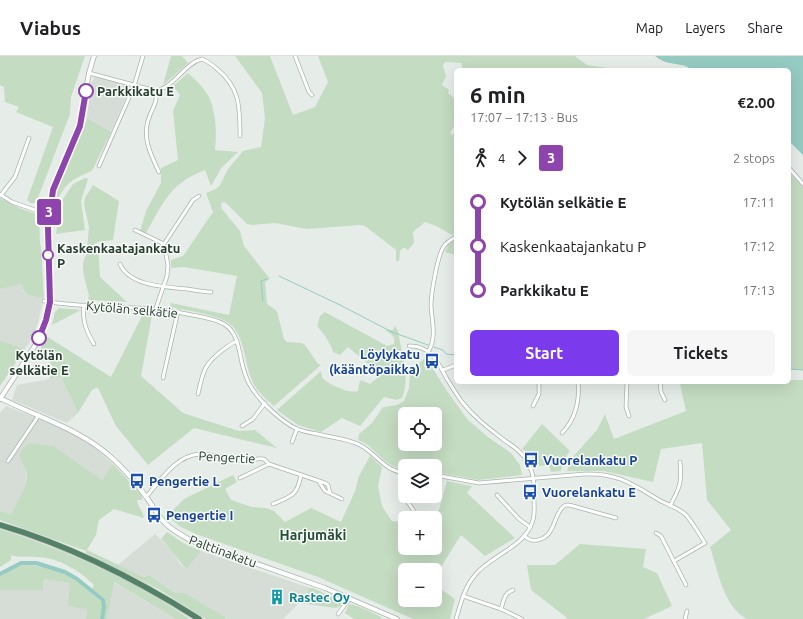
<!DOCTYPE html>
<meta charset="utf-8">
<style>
body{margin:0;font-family:Ubuntu,sans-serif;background:#f6f6f6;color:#202124;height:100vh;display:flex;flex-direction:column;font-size:15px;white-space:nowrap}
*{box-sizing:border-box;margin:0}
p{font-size:13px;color:#757577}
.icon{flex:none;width:22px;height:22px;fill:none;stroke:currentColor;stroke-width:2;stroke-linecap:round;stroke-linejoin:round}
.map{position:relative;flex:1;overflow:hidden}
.details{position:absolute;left:454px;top:12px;width:337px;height:316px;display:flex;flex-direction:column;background:#fff;border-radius:6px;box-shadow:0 4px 16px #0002}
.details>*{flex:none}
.badge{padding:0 8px;border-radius:3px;font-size:14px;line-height:26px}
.fabs{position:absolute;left:398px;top:351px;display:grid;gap:8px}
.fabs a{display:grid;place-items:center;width:44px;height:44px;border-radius:6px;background:#fff;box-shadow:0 4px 16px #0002;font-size:20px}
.map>.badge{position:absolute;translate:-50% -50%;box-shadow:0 0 0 2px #fff}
.legs{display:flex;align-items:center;gap:6px;height:44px;padding:0 16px;font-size:13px}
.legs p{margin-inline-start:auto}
.overview{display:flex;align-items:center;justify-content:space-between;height:68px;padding:0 16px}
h1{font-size:22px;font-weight:700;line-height:30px}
.action{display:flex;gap:8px;margin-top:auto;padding:8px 16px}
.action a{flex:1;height:46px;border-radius:6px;background:#7c3aed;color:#fff;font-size:16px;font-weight:700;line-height:46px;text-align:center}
.action a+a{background:#f6f6f6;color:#202124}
ul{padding:0 16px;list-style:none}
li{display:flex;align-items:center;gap:14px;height:44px;font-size:15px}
li i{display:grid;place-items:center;width:6px;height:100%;margin:0 5px;background:currentColor}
li i::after{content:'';width:10px;height:10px;margin:-5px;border:3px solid;border-radius:50%;background:#fff}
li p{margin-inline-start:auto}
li:first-child i{background:linear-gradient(#0000 50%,currentColor 0)}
li:last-child i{background:linear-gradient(currentColor 50%,#0000 0)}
header{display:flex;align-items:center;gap:24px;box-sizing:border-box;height:56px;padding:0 20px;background:#fff;border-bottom:1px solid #e0e0e0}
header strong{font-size:19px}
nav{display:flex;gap:22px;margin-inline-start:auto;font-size:14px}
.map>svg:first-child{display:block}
</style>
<header>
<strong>Viabus</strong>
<nav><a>Map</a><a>Layers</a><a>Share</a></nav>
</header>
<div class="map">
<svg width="803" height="563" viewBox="0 0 803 563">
<rect width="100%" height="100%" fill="#e6ede8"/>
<g fill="#d5ddd6">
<polygon points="96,20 130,31 111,76 87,62 91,27"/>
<polygon points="21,227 23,235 30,240 44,242 38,267 32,282 25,293 0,284 0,233"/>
<polygon points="61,321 78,357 67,367 12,344 17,329"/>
<polygon points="6,350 73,377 95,392 113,408 102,424 54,390 30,387 19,401 27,417 24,433 11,458 0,455 0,357"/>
<polygon points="155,478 172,495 180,508 187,513 201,495 310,532 299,547 283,563 225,563 225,561 185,537 175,537 149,519 144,521 118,509"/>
<polygon points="44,523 71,527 87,553 86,563 0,563 0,534 43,534"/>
<polygon points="113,526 176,563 107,563"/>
</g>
<g fill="#c4dcc2" fill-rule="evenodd">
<polygon points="0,0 85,0 71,41 70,58 36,147 31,147 27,144 53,71 16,56 19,51 5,46 4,31 0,29"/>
<polygon points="171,0 182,0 188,7 163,29"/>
<path d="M 235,0 L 270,0 L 293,59 L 315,51 L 328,26 L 318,0 L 575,0 L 587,9 L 623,14 L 463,14 L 461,7 L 445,6 L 443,10 L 446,20 L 442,29 L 449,34 L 448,37 L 456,44 L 456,68 L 450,77 L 453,79 L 456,71 L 456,83 L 453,81 L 456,85 L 456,178 L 454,180 L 436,170 L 425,166 L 413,176 L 414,187 L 408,194 L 405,192 L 403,192 L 400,195 L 399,205 L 396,205 L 396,194 L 365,170 L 360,169 L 307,173 L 275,167 L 252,169 L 247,168 L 226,147 L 224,146 L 221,147 L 222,153 L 240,175 L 244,190 L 270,223 L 265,226 L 267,248 L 277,255 L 284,283 L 287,286 L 301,287 L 305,289 L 318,308 L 321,309 L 274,350 C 265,342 255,334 251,322 C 244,304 245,281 230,268 C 219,259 185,254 170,251 L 171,247 L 229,259 L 237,220 L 184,211 L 171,212 L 171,204 L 183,200 L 213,156 L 206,137 L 216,133 L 220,129 L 228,113 L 243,95 L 261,91 L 265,62 L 262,37 Z"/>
<path d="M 188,17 C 196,24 204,32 209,41 C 216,57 217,77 215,94 L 238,96 L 222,111 L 211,130 L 205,114 C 169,128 164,146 146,177 L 140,175 L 146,155 L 161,127 L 161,112 L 178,104 L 173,55 L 180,39 L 173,30 Z"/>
<path d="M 87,62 L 111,76 L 92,115 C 75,122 66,126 58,143 L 55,143 C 59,116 79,89 87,62 Z"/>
<polygon points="789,116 803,131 803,314 789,313"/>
<polygon points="85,122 88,123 81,145 85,174 56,178 61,146 73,128"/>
<polygon points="93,129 119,145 113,184 98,186 87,192 89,171 84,148 85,142"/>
<path d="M 0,142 L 22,153 L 39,159 C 40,166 39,186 41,191 L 44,242 C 31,240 25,241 21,228 L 0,233 Z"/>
<polygon points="456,183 456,199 445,196 448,189"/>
<path d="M 98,189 L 100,221 L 127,246 L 88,244 L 89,239 C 84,220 75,200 98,189 Z"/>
<polygon points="59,252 81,254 52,269 55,256"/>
<polygon points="145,254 153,254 141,320 183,357 239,375 255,374 277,392 194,372 148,409 116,370 98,332 96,332 92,334 78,357 61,321 49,323 54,312 40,293 48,281 111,321"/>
<path d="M 325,256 L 387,290 L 394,288 C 396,280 391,278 385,274 L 393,274 L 395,270 L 398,275 C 401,295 411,323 402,342 L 396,344 L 384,341 L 360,370 L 342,362 L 321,376 L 298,369 L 277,354 L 321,315 L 322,321 C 327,328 349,338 358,335 L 359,328 L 361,324 L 370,328 L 381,319 L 348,291 L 340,299 L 333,296 C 330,286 324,278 317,270 L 320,260 Z"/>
<polygon points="0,284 25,293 0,330"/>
<path d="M 425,302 L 430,308 L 447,335 L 468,364 L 488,381 L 511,397 L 520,409 L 522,419 L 479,424 L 435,416 L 435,410 L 405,410 L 405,414 C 388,411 383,402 371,392 C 368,388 362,386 358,384 L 359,378 L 372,367 L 383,351 L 397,349 L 404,345 L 409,332 L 410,317 L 414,312 ZM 405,358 L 435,358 L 435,388 L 405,388 Z"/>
<path d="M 789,324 L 803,324 L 803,563 L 747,563 C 723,550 718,515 710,491 L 731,474 L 707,444 L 702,387 L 661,393 L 653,426 L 604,415 L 567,415 L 570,404 L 597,374 L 605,358 L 614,383 L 686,355 L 680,328 L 700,326 L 789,326 Z"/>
<polygon points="542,368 570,395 564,403 561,415 551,416 549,409 539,410 531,399 522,393"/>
<path d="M 30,387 L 54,390 L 102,424 L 113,408 L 142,439 L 142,444 L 137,444 C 138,452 143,455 144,462 L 114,453 L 99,464 L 96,479 L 87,494 L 144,521 L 149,519 L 175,537 L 185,537 L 225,561 L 225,563 L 206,563 L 160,534 L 86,497 L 86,495 L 0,464 L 0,455 L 11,458 L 24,433 L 27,421 L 27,417 L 19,401 L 22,393 Z"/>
<polygon points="370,400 382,411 378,430 382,450 392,465 405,466 405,492 435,492 435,468 447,425 472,430 467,437 515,482 485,500 461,479 444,506 435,526 435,514 405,514 405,544 435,544 435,529 455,543 450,563 413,563 318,521 196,478 181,471 172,464 172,455 184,443 233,419 237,426 225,433 231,444 252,451 266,452 274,455 285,466 311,452 341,466 355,435 359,420"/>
<path d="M 0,473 C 67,495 132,523 190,563 L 176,563 L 114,526 L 107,563 L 103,563 L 105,550 L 105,543 L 92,533 L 94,529 C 79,514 57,501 36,501 C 26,500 20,502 11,499 L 11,504 L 0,511 Z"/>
<path d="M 167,476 L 183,487 L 201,495 L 187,513 C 177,504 171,492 161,483 Z"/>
<polygon points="580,488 646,493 643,511 657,517 672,550 644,563 567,563 566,561 531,534 527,509 555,509"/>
<polygon points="29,508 58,515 66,518 78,526 101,545 103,549 100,563 86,563 87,553 68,550 70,527 44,523 43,534 0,534 0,520 20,509"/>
<polygon points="310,532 313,532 343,546 340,550 336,552 299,547"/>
<path d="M 349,548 C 361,550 371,556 381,561 L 382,563 L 354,563 L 345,557 Z"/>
</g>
<path fill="#95cbc2" d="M 655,0 L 803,0 L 803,99 L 789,85 L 789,14 L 693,14 C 689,12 685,9 681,9 C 671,7 663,7 655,0 Z"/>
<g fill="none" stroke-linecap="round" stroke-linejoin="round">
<g stroke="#95cbc2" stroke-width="1">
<polyline points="279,220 340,249 392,276 428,289"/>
<polyline points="263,245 261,225 267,223"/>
<polyline points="434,291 443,294 446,298 456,299"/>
<polyline points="789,313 803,314"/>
</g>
<polyline stroke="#95cbc2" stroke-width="4" points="0,518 21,507 36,507 65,516 77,523 103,544 104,551 102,563"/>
<g stroke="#a9b5ad" stroke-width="4.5">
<g id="minor">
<polyline points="295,0 309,36 312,39"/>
<path d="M 202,3 C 207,5 211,8 216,12 C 240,31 240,51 240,80"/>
<path d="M 89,17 L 156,35 C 173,32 185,7 202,3"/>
<path d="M 156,35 C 158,45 153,51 150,59 C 141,80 150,97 159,116"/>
<polyline points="99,110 134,30 143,0"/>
<polyline points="789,112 803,128"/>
<polyline points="1,139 15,121 29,82"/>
<polyline points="1,139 12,146 49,159"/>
<polyline points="135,174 162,187 165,193 168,209 167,220 156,252"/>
<polyline points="164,188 193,144 199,140"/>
<path d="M 120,208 C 129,230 166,231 187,233 C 195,234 203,236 211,236"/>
<path d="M 44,245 C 93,254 144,248 192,259 C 203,261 215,263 224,268 C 239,277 239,297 243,311 C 245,319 248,327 253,334 C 262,347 281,365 295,372 C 303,376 313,377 322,379 C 335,382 348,383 360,389 C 377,398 384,415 405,417"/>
<path d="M 84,249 C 82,264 86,275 94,288"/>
<path d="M 409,290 C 431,289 438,307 447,323 C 452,331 457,339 462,346 C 473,360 486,370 500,381 C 509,388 521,394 527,405 C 534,416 535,429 534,443 C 534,449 535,457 533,464 C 526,491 491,499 475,519 C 464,532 461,547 456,563"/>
<path d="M 428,296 C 437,282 432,266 431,250 C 431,239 437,200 444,190 C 447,186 452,183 456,181"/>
<polyline points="443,314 456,309"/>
<polyline points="163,322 178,255"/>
<polyline points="627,326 626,351 629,360"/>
<polyline points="660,326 661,336 665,344"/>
<path d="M 198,338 C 203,315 204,308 224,293 C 228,290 232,287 237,285"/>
<polyline points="533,350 539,338 539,326"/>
<polyline points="242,370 253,363 265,347"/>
<path d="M 562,377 C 575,364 580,345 578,326"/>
<polyline points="292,386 297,373"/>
<polyline points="8,405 39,359"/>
<path d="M 401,417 C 400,427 401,437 407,445 C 410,450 414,453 415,459"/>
<path d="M 435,419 L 479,427 L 585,418 C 618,417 632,428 659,444 C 668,449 679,452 686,459 C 693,467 699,478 705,487 L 674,505"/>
<polyline points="240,422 269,408"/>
<polyline points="319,426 325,435 342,443"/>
<polyline points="497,439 519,463 530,471"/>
<path d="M 146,441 C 160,425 176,399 200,398 C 213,398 226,402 239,404 C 247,405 255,402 264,403 L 269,408 L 325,427 L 328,429 L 330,437"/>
<path d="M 273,448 C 292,440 297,440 301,419"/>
<path d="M 670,450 C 680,431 682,427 680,406"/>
<polyline points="656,477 661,480 686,529"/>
<path d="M 524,480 C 529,484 532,485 538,484 C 556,480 553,458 564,450 C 567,448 570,449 573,450 L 616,462"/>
<polyline points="463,540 501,553 522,563"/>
<path d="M 501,553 C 504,544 504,537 513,534"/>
<polyline points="338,558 350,542"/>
<polyline points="685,563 687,555"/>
</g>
</g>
<g stroke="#a9b5ad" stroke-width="5.5">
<g id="tertiary">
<path d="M 0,342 C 39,362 81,373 113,403 C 125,414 137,428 147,442 C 153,450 158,460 165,467 C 172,474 181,479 190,484 L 325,532 L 397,563"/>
<polyline points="0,343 36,288 46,264 50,246 50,232 48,172 53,134 79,70 89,17 94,0"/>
</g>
</g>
<g stroke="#c3c9c5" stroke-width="7">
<path id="trunk" d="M 0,469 C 71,490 136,523 199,563"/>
</g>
<use href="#minor" stroke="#fff" stroke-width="3"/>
<use href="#tertiary" stroke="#fff" stroke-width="4"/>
<use href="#trunk" stroke="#538268" stroke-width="5.5"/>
</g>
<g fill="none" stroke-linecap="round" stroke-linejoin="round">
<g stroke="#fff" stroke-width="9">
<polyline id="line-1" points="39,282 46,264 50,246 48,172 53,134 80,70 86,35"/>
</g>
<use href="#line-1" stroke="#8e44ad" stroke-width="6"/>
</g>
<defs>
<g id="bus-bare" transform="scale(1.2)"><path d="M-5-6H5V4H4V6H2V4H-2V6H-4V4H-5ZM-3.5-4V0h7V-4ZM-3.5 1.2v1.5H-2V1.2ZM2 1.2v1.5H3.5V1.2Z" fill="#1a4fb4" stroke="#f7faf7" stroke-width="2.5" paint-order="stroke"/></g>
<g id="building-bare" transform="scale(1.2)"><path d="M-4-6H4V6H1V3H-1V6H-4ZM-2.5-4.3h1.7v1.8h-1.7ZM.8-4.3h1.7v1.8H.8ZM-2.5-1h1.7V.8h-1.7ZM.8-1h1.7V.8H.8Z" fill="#0f9aa8" stroke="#f7faf7" stroke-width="2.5" paint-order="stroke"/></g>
</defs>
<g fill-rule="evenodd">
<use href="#bus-bare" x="432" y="305"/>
<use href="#bus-bare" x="531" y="404"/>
<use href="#bus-bare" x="137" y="425"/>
<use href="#bus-bare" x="530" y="436"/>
<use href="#bus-bare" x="154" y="459"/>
<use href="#building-bare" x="277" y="541"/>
</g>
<g fill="#fff" stroke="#8e44ad" stroke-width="2">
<circle cx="86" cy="35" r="7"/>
<circle cx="48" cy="199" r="5"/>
<circle cx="39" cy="282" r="7"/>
</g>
<g text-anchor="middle" stroke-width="3" stroke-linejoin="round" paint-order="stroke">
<g font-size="13" font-weight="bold" fill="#273e30" stroke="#f7faf7" text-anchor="start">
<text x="97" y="40">Parkkikatu E</text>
<text x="57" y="197">Kaskenkaatajankatu<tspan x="57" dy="15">P</tspan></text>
<text x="39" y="304" text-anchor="middle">Kytölän<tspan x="39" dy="15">selkätie E</tspan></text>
</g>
<g font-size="13" fill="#273e30" stroke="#f7faf7">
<text transform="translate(132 253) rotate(5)" y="5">Kytölän selkätie</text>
<text transform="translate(227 401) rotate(3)" y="5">Pengertie</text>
<text transform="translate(223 495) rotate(20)" y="5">Palttinakatu</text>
</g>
<g font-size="13" font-weight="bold" fill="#164399" stroke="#f7faf7" text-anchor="start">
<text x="420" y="303" text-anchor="end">Löylykatu<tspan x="420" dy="15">(kääntöpaikka)</tspan></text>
<text x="543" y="409">Vuorelankatu P</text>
<text x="149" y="430">Pengertie L</text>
<text x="542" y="441">Vuorelankatu E</text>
<text x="166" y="464">Pengertie I</text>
</g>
<g font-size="13" font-weight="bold" fill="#0d838f" stroke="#f7faf7" text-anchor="start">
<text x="289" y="546">Rastec Oy</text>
</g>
<g font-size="14" font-weight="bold" fill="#254e36" stroke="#f7faf7">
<text x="313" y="484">Harjumäki</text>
</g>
</g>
</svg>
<div class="fabs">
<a><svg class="icon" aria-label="locate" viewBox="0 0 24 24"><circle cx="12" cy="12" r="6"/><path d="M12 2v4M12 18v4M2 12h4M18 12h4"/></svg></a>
<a><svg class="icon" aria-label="layers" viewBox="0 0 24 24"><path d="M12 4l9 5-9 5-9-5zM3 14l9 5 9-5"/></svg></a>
<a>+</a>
<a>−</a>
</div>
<b class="badge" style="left:49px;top:156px;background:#8e44ad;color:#fff">3</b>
<section class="details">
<div class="overview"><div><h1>6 min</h1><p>17:07 – 17:13 · Bus</p></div><b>€2.00</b></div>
<div class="legs"><svg class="icon" aria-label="walk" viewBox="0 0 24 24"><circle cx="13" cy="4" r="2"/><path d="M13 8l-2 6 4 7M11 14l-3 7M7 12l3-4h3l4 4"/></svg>4<svg class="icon" aria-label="forward" viewBox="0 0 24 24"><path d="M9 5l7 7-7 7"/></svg><b class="badge" style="background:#8e44ad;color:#fff">3</b><p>2 stops</p></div>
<ul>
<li><i style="color:#8e44ad"></i><b>Kytölän selkätie E</b><p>17:11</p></li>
<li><i style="color:#8e44ad"></i><span>Kaskenkaatajankatu P</span><p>17:12</p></li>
<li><i style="color:#8e44ad"></i><b>Parkkikatu E</b><p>17:13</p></li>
</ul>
<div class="action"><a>Start</a><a>Tickets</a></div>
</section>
</div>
